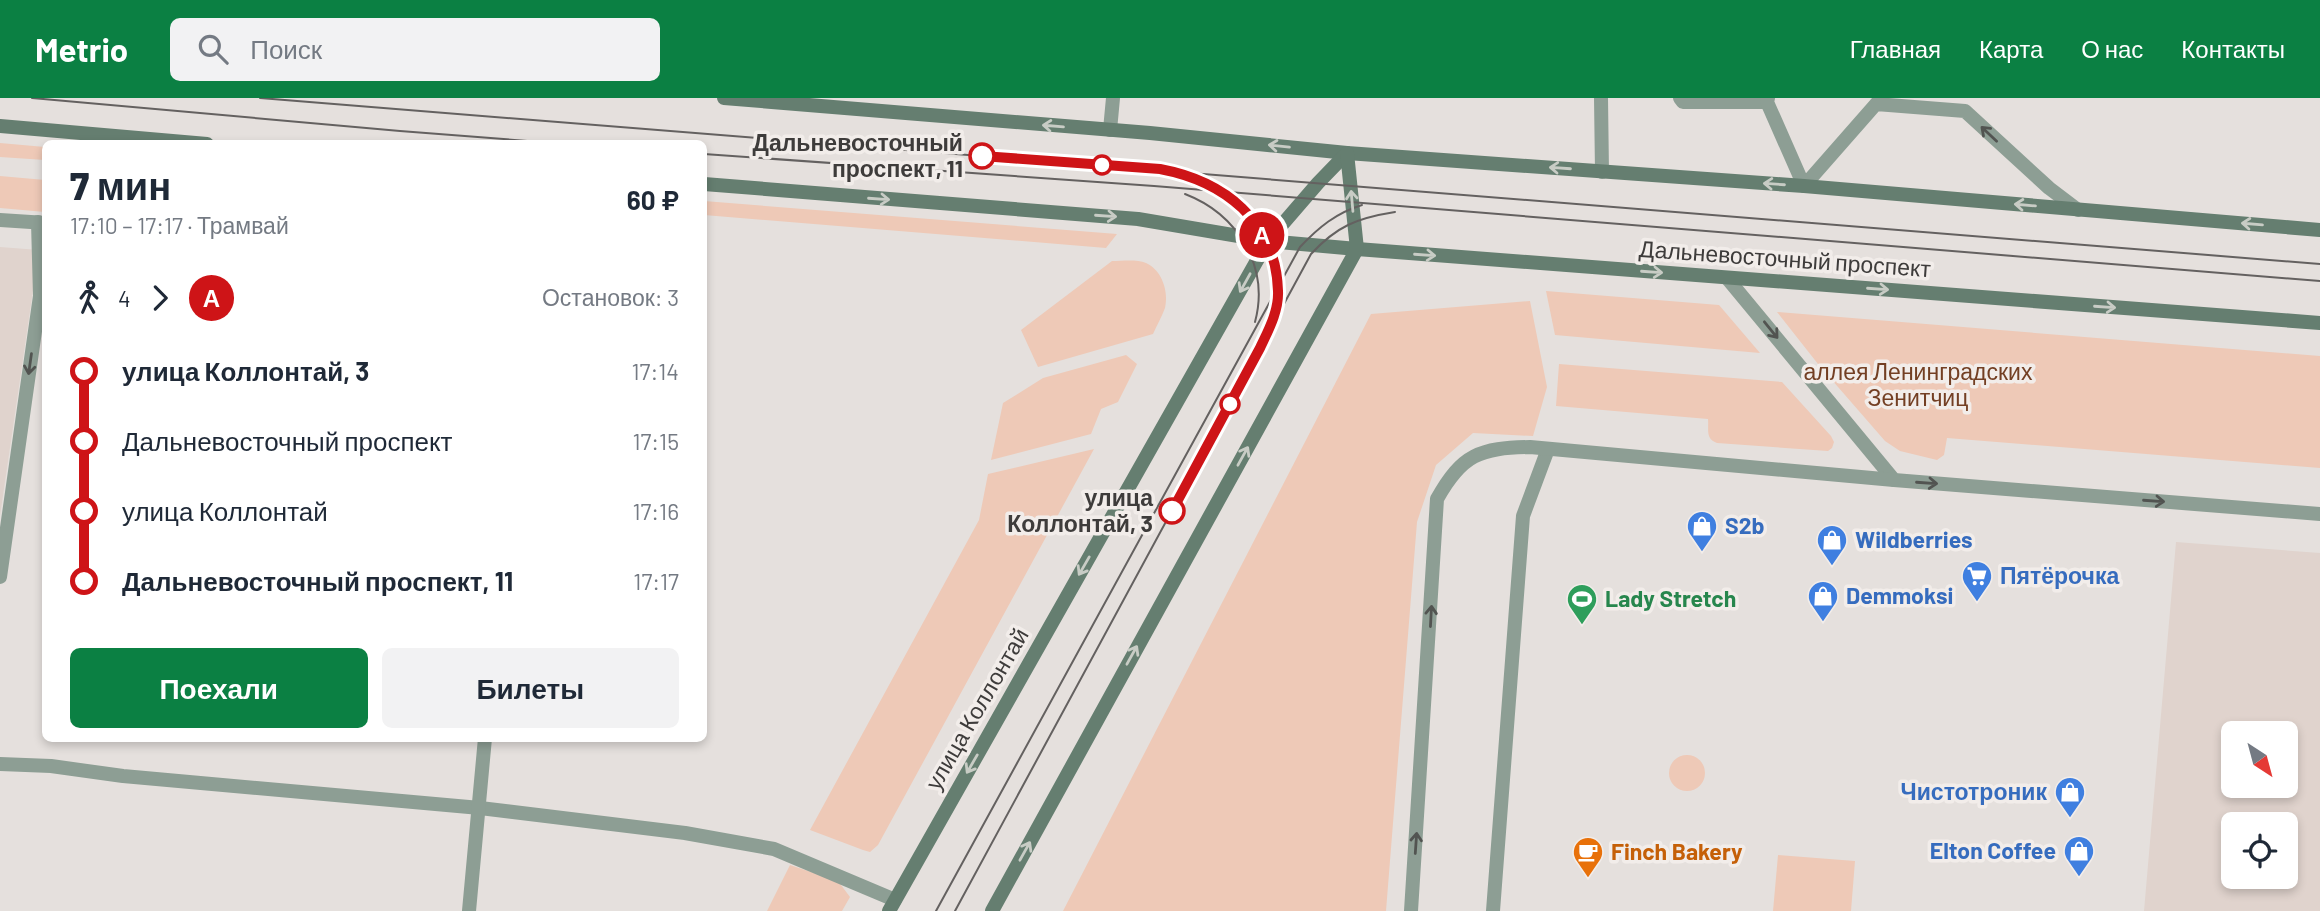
<!DOCTYPE html>
<html lang="ru">
<meta charset="utf-8">
<style>
body{margin:0;font-family:Barlow,sans-serif;background:#f2f2f3;color:#1f2937;height:100vh;display:flex;flex-direction:column;font-size:26px;white-space:nowrap}
*{box-sizing:border-box;margin:0}
p{font-size:23px;color:#747a83}
.icon{flex:none;width:38px;height:38px;fill:none;stroke:currentColor;stroke-width:2;stroke-linecap:round;stroke-linejoin:round}
.map{position:relative;flex:1;overflow:hidden}
.side{position:absolute;left:42px;top:42px;width:665px;height:602px;display:flex;flex-direction:column;background:#fff;border-radius:10px;box-shadow:0 4px 10px #0003}
.side>*{flex:none}
.badge{padding:0 14px;border-radius:23px;font-size:24px;line-height:46px}
.needle{width:46px;rotate:144deg}
.fabs{position:absolute;left:2221px;top:623px;display:grid;gap:14px}
.fabs a{display:grid;place-items:center;width:77px;height:77px;border-radius:10px;background:#fff;box-shadow:0 4px 10px #0003;font-size:35px}
.map>.badge{position:absolute;translate:-50% -50%;box-shadow:0 0 0 4px #fff}
.legs{display:flex;align-items:center;gap:10px;height:77px;padding:0 28px;font-size:23px}
.legs p{margin-inline-start:auto}
.head{display:flex;align-items:center;justify-content:space-between;height:119px;padding:0 28px}
h1{font-size:38px;font-weight:800;line-height:52px}
.cta{display:flex;gap:14px;margin-top:auto;padding:14px 28px}
.cta a{flex:1;height:80px;border-radius:10px;background:#0b8043;color:#fff;font-size:28px;font-weight:800;line-height:80px;text-align:center}
.cta a+a{background:#f2f2f3;color:#1f2937}
ul{padding:0 28px;list-style:none}
li{display:flex;align-items:center;gap:24px;height:70px;font-size:26px}
li i{display:grid;place-items:center;width:10px;height:100%;margin:0 9px;background:currentColor}
li i::after{content:'';width:18px;height:18px;margin:-9px;border:5px solid;border-radius:50%;background:#fff}
li p{margin-inline-start:auto}
li:first-child i{background:linear-gradient(#0000 50%,currentColor 0)}
li:last-child i{background:linear-gradient(currentColor 50%,#0000 0)}
header{display:flex;align-items:center;gap:42px;box-sizing:border-box;height:98px;padding:0 35px;background:#0b8043;color:#fff}
header strong{font-size:33px}
nav{display:flex;gap:38px;margin-inline-start:auto;font-size:24px}
.search{width:490px;height:63px;background:#f2f2f3;display:flex;align-items:center;gap:18px;box-sizing:border-box;padding:0 24px;border-radius:10px;color:#747a83;font-size:26px}
.map>svg:first-child{display:block}
</style>
<header>
<strong>Metrio</strong>
<div class="search"><svg class="icon" aria-label="search" viewBox="0 0 24 24"><circle cx="10" cy="10" r="6"/><path d="M15 15l6 6"/></svg>Поиск</div>
<nav><a>Главная</a><a>Карта</a><a>О нас</a><a>Контакты</a></nav>
</header>
<div class="map">
<svg width="2320" height="813" viewBox="0 0 2320 813">
<rect width="100%" height="100%" fill="#e5e0dd"/>
<g fill="#e0d3cd" fill-rule="evenodd">
<polygon points="0,149 39,152 0,418"/>
<path d="M 2176,444 L 2320,455 L 2320,813 L 2144,813 ZM 2233,635 L 2286,635 L 2286,688 L 2233,688 ZM 2233,726 L 2286,726 L 2286,779 L 2233,779 Z"/>
</g>
<g fill="#eec9b7">
<polygon points="0,45 45,49 45,62 0,59"/>
<polygon points="0,78 45,82 45,114 0,110"/>
<polygon points="704,103 1117,136 1106,150 704,117"/>
<path d="M 1112,163 C 1122,163 1137,161 1146,165 C 1162,172 1169,194 1165,210 C 1162,218 1157,227 1153,236 L 1038,269 L 1021,232 Z"/>
<polygon points="1546,193 1719,207 1760,255 1555,237"/>
<polygon points="1530,203 1547,289 1533,338 1473,335 1436,367 1417,424 1386,813 1063,813 1371,216"/>
<polygon points="1777,214 2320,258 2320,370 1947,340 1944,357 1937,362 1900,353 1885,343 1818,266"/>
<polygon points="1126,257 1137,266 1118,304 1101,311 1091,336 991,362 1003,305 1043,280"/>
<path d="M 1559,266 L 1782,284 L 1831,338 L 1834,344 L 1832,350 L 1828,353 L 1717,345 C 1705,341 1709,331 1708,321 L 1556,308 Z"/>
<polygon points="1094,351 878,747 870,754 863,752 810,732 979,422 988,376"/>
<circle cx="1687" cy="675" r="18"/>
<polygon points="1778,757 1855,763 1851,813 1773,813"/>
<polygon points="790,767 838,783 850,799 842,813 767,813"/>
</g>
<g fill="none" stroke-linecap="round" stroke-linejoin="round">
<g stroke="#8d9e94" stroke-width="14">
<polyline points="1601,0 1602,74"/>
<polyline points="1680,0 1683,4 1767,4"/>
<polyline points="1768,0 1767,4 1804,88 1876,6 1965,13 2049,90 2078,112"/>
<polyline points="1110,32 1113,0"/>
<polyline points="0,479 40,198 38,124"/>
<polyline points="0,666 51,668 123,678 480,710 685,735 774,751 895,802"/>
<polyline points="469,813 485,640"/>
<polyline points="1493,813 1523,418 1548,351"/>
</g>
<g stroke="#8d9e94" stroke-width="14">
<polyline points="0,122 46,125"/>
<polyline points="1727,180 1894,382 2320,416"/>
<path d="M 1411,813 L 1437,401 C 1462,356 1480,350 1530,349 L 1894,382"/>
</g>
<g stroke="#657e70" stroke-width="14">
<polyline points="724,0 1150,35 1347,55 1804,88 2320,132"/>
<polyline points="0,28 207,46"/>
<polyline points="704,86 1138,121 1268,143 1357,151 2320,225"/>
<polyline points="889,813 1268,143 1318,85 1347,55"/>
<polyline points="992,813 1357,151 1347,55"/>
</g>
<g stroke="#646160" stroke-width="2">
<polyline points="32,0 400,33 566,46"/>
<polyline points="260,0 2320,166"/>
<polyline points="704,56 1154,88 2320,183"/>
<path d="M 1225,95 C 1259,121 1271,151 1278,193"/>
<path d="M 1185,96 C 1237,116 1270,168 1255,224"/>
<path d="M 936,813 L 1300,149 C 1319,129 1336,115 1362,107"/>
<path d="M 955,813 L 1311,156 C 1337,128 1357,120 1395,114"/>
</g>
</g>
<defs><path id="oneway-shaft" d="M-6 0H5M1.5-3L5.5 0L1.5 3" fill="none" stroke-width="1.6" stroke-linecap="round" stroke-linejoin="round" transform="scale(1.75)"/></defs>
<g stroke="#c8ccc5">
<use href="#oneway-shaft" transform="translate(1053 28) rotate(-175)"/>
<use href="#oneway-shaft" transform="translate(1279 48) rotate(-174)"/>
<use href="#oneway-shaft" transform="translate(1560 70) rotate(-176)"/>
<use href="#oneway-shaft" transform="translate(1774 86) rotate(-176)"/>
<use href="#oneway-shaft" transform="translate(879 101) rotate(4)"/>
<use href="#oneway-shaft" transform="translate(1352 103) rotate(-95)"/>
<use href="#oneway-shaft" transform="translate(2025 107) rotate(-175)"/>
<use href="#oneway-shaft" transform="translate(1106 118) rotate(4)"/>
<use href="#oneway-shaft" transform="translate(2252 126) rotate(-175)"/>
<use href="#oneway-shaft" transform="translate(1425 157) rotate(4)"/>
<use href="#oneway-shaft" transform="translate(1652 174) rotate(4)"/>
<use href="#oneway-shaft" transform="translate(1245 185) rotate(119)"/>
<use href="#oneway-shaft" transform="translate(1878 191) rotate(4)"/>
<use href="#oneway-shaft" transform="translate(2105 209) rotate(4)"/>
<use href="#oneway-shaft" transform="translate(1243 358) rotate(-61)"/>
<use href="#oneway-shaft" transform="translate(1084 468) rotate(120)"/>
<use href="#oneway-shaft" transform="translate(1132 557) rotate(-61)"/>
<use href="#oneway-shaft" transform="translate(972 666) rotate(120)"/>
<use href="#oneway-shaft" transform="translate(1025 753) rotate(-61)"/>
</g>
<g stroke="#525451">
<use href="#oneway-shaft" transform="translate(1989 36) rotate(-137)"/>
<use href="#oneway-shaft" transform="translate(1771 232) rotate(51)"/>
<use href="#oneway-shaft" transform="translate(30 266) rotate(98)"/>
<use href="#oneway-shaft" transform="translate(1927 385) rotate(4)"/>
<use href="#oneway-shaft" transform="translate(2154 403) rotate(4)"/>
<use href="#oneway-shaft" transform="translate(1431 518) rotate(-87)"/>
<use href="#oneway-shaft" transform="translate(1416 745) rotate(-86)"/>
</g>
<g fill="none" stroke-linecap="round" stroke-linejoin="round">
<g stroke="#fff" stroke-width="16">
<path id="line-1" d="M 982,58 L 1160,71 C 1224,83 1276,123 1278,193 C 1279,213 1268,233 1260,250 L 1172,413"/>
</g>
<use href="#line-1" stroke="#ce1417" stroke-width="10"/>
</g>
<defs>
<g id="shop-pin" transform="scale(1.575)"><path d="M0 17L-7.5 6A9.5 9.5 0 1 1 7.5 6Z" fill="#3f7fe0" stroke="#f2edea"/><path d="M-5-2.5h2.3a2.7 3.5 0 0 1 5.4 0H5L5.5 6h-11ZM-1.5-2.5h3a1.5 2.3 0 0 0-3 0Z" fill="#fff"/></g>
<g id="supermarket-pin" transform="scale(1.575)"><path d="M0 17L-7.5 6A9.5 9.5 0 1 1 7.5 6Z" fill="#3f7fe0" stroke="#f2edea"/><path d="M-6-5.5h2.5l.6 2H6L4.5 2H-2.5L-4.4-4H-6ZM-1.5 3.2a1.3 1.3 0 1 0 .1 0ZM3 3.2a1.3 1.3 0 1 0 .1 0Z" fill="#fff"/></g>
<g id="stadium-pin" transform="scale(1.575)"><path d="M0 17L-7.5 6A9.5 9.5 0 1 1 7.5 6Z" fill="#2e9e5b" stroke="#f2edea"/><path d="M0-5a6.5 5 0 1 0 0 10a6.5 5 0 1 0 0-10ZM-3.5-1.8h7v3.6h-7Z" fill="#fff"/></g>
<g id="cafe-pin" transform="scale(1.575)"><path d="M0 17L-7.5 6A9.5 9.5 0 1 1 7.5 6Z" fill="#e8710a" stroke="#f2edea"/><path d="M-5.5-4.5H6V0H3Q3 3.5 0 3.5H-2.5Q-5.5 3.5-5.5 0ZM3-3.2v2h1.7v-2ZM-6 4.5H4V6H-6Z" fill="#fff"/></g>
</defs>
<g fill-rule="evenodd">
<use href="#shop-pin" x="1702" y="428"/>
<use href="#shop-pin" x="1832" y="442"/>
<use href="#supermarket-pin" x="1977" y="478"/>
<use href="#shop-pin" x="1823" y="498"/>
<use href="#stadium-pin" x="1582" y="501"/>
<use href="#shop-pin" x="2070" y="694"/>
<use href="#shop-pin" x="2079" y="753"/>
<use href="#cafe-pin" x="1588" y="754"/>
</g>
<g fill="#fff" stroke="#ce1417" stroke-width="3.5">
<circle cx="982" cy="58" r="12"/>
<circle cx="1102" cy="67" r="9"/>
<circle cx="1230" cy="306" r="9"/>
<circle cx="1172" cy="413" r="12"/>
</g>
<g text-anchor="middle" stroke-width="7" stroke-linejoin="round" paint-order="stroke">
<g font-size="23" font-weight="bold" fill="#3e3c3b" stroke="#f2edea" text-anchor="end">
<text x="963" y="53">Дальневосточный<tspan x="963" dy="26">проспект, 11</tspan></text>
<text x="1153" y="408">улица<tspan x="1153" dy="26">Коллонтай, 3</tspan></text>
</g>
<g font-size="23" fill="#3e3c3b" stroke="#f2edea">
<text transform="translate(1785 161) rotate(4)" y="8">Дальневосточный проспект</text>
<text transform="translate(977 611) rotate(-60)" y="8">улица Коллонтай</text>
</g>
<g font-size="23" fill="#733f23" stroke="#f2edea">
<text x="1918" y="282">аллея Ленинградских<tspan x="1918" dy="26">Зенитчиц</tspan></text>
</g>
<g font-size="23" font-weight="bold" fill="#366cbe" stroke="#f2edea" text-anchor="start">
<text x="1725" y="436">S2b</text>
<text x="1855" y="450">Wildberries</text>
<text x="2000" y="486">Пятёрочка</text>
<text x="1846" y="506">Demmoksi</text>
<text x="2047" y="702" text-anchor="end">Чистотроник</text>
<text x="2056" y="761" text-anchor="end">Elton Coffee</text>
</g>
<g font-size="23" font-weight="bold" fill="#27864d" stroke="#f2edea" text-anchor="start">
<text x="1605" y="509">Lady Stretch</text>
</g>
<g font-size="23" font-weight="bold" fill="#c56008" stroke="#f2edea" text-anchor="start">
<text x="1611" y="762">Finch Bakery</text>
</g>
</g>
</svg>
<div class="fabs">
<a><svg class="needle" viewBox="-14 -14 28 28"><path d="M0-13l5 13h-10z" fill="#e53935"/><path d="M0 13l5-13h-10z" fill="#747a83"/></svg></a>
<a><svg class="icon" aria-label="locate" viewBox="0 0 24 24"><circle cx="12" cy="12" r="6"/><path d="M12 2v4M12 18v4M2 12h4M18 12h4"/></svg></a>
</div>
<b class="badge" style="left:1262px;top:137px;background:#ce1417;color:#fff">А</b>
<section class="side">
<div class="head"><div><h1>7 мин</h1><p>17:10 – 17:17 · Трамвай</p></div><b>60 ₽</b></div>
<div class="legs"><svg class="icon" aria-label="walk" viewBox="0 0 24 24"><circle cx="13" cy="4" r="2"/><path d="M13 8l-2 6 4 7M11 14l-3 7M7 12l3-4h3l4 4"/></svg>4<svg class="icon" aria-label="forward" viewBox="0 0 24 24"><path d="M9 5l7 7-7 7"/></svg><b class="badge" style="background:#ce1417;color:#fff">А</b><p>Остановок: 3</p></div>
<ul>
<li><i style="color:#ce1417"></i><b>улица Коллонтай, 3</b><p>17:14</p></li>
<li><i style="color:#ce1417"></i><span>Дальневосточный проспект</span><p>17:15</p></li>
<li><i style="color:#ce1417"></i><span>улица Коллонтай</span><p>17:16</p></li>
<li><i style="color:#ce1417"></i><b>Дальневосточный проспект, 11</b><p>17:17</p></li>
</ul>
<div class="cta"><a>Поехали</a><a>Билеты</a></div>
</section>
</div>
